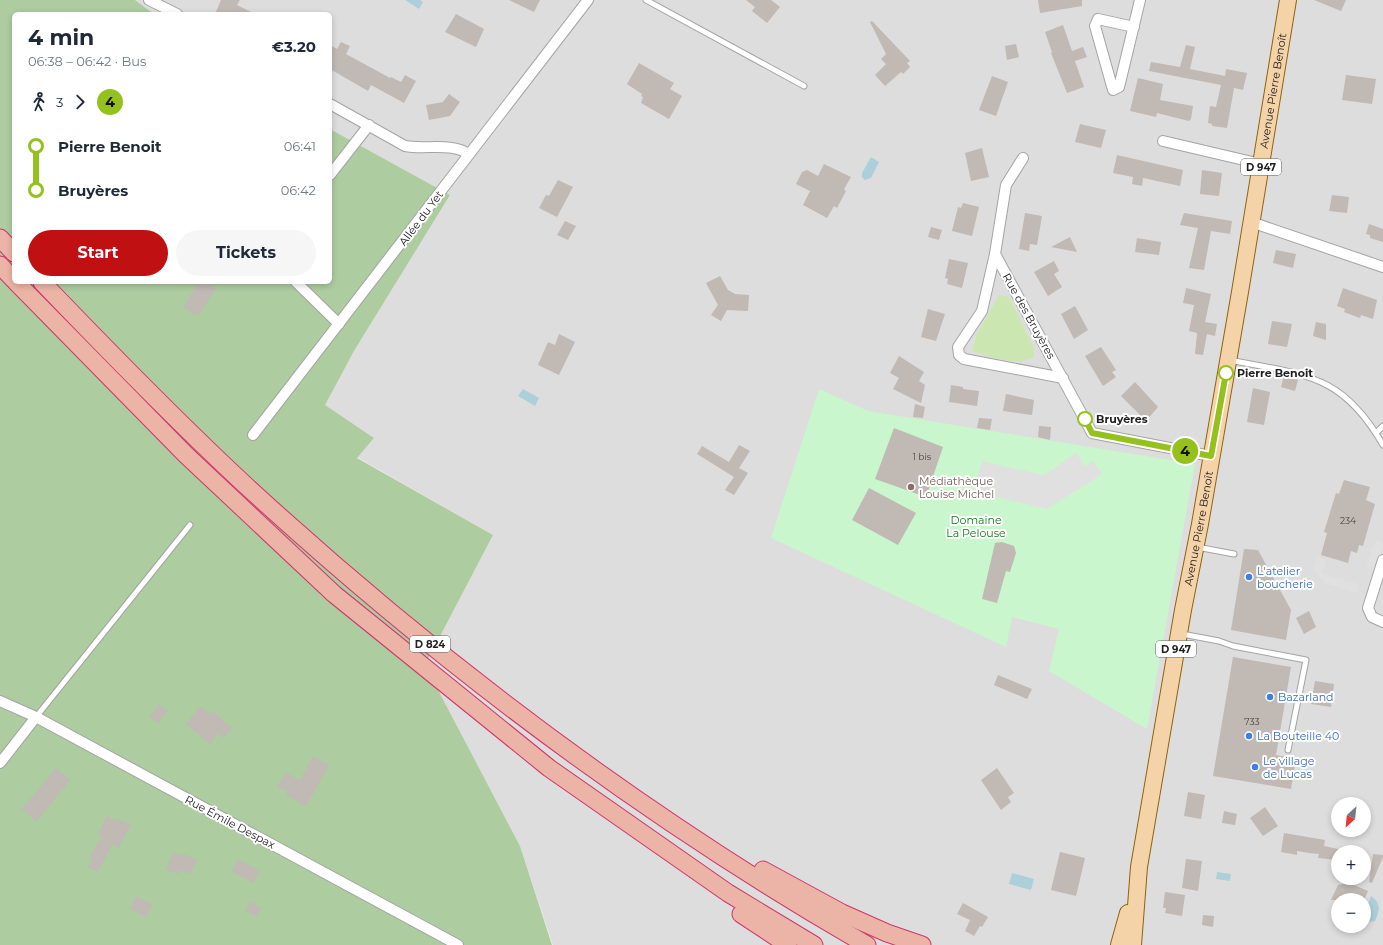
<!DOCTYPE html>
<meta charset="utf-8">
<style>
body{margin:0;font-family:Montserrat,sans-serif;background:#f6f6f7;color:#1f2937;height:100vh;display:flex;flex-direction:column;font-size:15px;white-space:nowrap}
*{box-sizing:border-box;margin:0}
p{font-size:13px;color:#747a83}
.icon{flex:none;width:22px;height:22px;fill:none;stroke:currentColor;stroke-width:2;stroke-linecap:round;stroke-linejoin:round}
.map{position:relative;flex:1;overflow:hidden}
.sheet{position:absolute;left:12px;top:12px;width:320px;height:272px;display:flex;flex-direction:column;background:#fff;border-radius:6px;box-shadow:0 2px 6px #0003}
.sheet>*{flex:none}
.badge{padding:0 8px;border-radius:13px;font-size:14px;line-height:26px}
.needle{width:26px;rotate:207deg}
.fabs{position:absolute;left:1331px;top:797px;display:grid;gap:8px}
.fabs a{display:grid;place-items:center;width:40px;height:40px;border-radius:50%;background:#fff;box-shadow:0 2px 6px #0003;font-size:20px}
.map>.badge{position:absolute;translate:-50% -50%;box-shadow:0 0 0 2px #fff}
.legs{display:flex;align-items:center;gap:6px;height:44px;padding:0 16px;font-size:13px}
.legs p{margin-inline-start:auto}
.headline{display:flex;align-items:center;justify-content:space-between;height:68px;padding:0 16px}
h1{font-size:22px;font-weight:700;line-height:30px}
.cta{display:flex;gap:8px;margin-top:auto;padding:8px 16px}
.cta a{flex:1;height:46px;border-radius:24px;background:#c11012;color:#fff;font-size:16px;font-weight:700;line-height:46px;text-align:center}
.cta a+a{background:#f6f6f7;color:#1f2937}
ul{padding:0 16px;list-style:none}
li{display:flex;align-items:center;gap:14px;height:44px;font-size:15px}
li i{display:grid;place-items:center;width:6px;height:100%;margin:0 5px;background:currentColor}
li i::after{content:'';width:10px;height:10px;margin:-5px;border:3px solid;border-radius:50%;background:#fff}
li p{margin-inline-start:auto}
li:first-child i{background:linear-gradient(#0000 50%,currentColor 0)}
li:last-child i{background:linear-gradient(currentColor 50%,#0000 0)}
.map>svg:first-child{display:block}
</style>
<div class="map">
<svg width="1383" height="945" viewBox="0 0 1383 945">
<rect width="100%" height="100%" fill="#f0ede8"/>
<path fill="#dedddd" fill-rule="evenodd" d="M 135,0 L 1383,0 L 1383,945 L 553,945 L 520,846 L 425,665 L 493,535 L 357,457 L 374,438 L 324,405 L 354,351 L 450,195 L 330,129 L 330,14 L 154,14 ZM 1338,804 L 1364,804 L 1364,830 L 1338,830 ZM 1338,852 L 1364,852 L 1364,878 L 1338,878 ZM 1338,900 L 1364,900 L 1364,926 L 1338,926 Z"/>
<path fill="#cce6b2" d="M 999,295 L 1009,297 L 1034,348 L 1034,357 C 1020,367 987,357 972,351 L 976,336 Z"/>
<polygon fill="#adcca0" points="0,0 135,0 154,14 14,14 14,282 330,282 330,129 450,195 354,351 325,405 374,438 357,458 493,535 425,665 520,846 552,945 0,945"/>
<polygon fill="#c9f6cc" points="819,389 868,411 1195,464 1147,729 1049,671 1059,629 1012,617 1006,647 771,538"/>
<g fill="#e0e0e0">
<polygon points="1076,453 1085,466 1093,461 1102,474 1047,509 974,492 982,461 1044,475"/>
<polygon points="1378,540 1383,544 1383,549 1375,569 1366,567 1372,548"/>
<polygon points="1317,557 1326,560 1322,574 1358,584 1356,593 1327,584 1313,571"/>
</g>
<g fill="#acd0da">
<polygon points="405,0 420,0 423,2 419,9"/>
<polygon points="871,157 879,162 871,178 865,180 862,177 862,173"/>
<polygon points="523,389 539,398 535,406 518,396"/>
<polygon points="1217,872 1231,874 1230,881 1216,879"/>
<polygon points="1012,873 1034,879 1031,890 1009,884"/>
<path d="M 1371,896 C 1381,902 1380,912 1375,921 L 1368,922 L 1364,920 L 1364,914 L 1371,909 L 1368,904 Z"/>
</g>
<g fill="#c0b9b4">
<polygon points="221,0 240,0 237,5 255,14 215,14"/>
<polygon points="509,0 540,0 534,12"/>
<polygon points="746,0 771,0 780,7 767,23 752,11 755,7"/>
<polygon points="1038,0 1082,0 1082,6 1040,13"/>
<polygon points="1314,0 1346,0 1341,11"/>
<polygon points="456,14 484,29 476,47 445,32"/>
<polygon points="872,21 910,61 907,63 910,67 903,74 901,72 885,86 875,75 886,64 881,59 886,54 870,22"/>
<polygon points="1063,25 1072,51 1083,47 1087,57 1075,61 1084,87 1067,93 1051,53 1052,52 1045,32"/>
<polygon points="341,42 350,46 346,54 390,78 391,77 401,82 405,75 416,81 404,103 371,85 368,91 330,69 330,45 337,49"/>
<polygon points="1016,44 1019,57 1007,60 1005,46"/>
<polygon points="1186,45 1195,47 1190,69 1225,76 1226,69 1247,73 1243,90 1234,88 1227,128 1212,126 1212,124 1208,123 1210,106 1216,107 1221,85 1149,71 1151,62 1180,67"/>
<polygon points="639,63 674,83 670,89 682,96 669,119 641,103 643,97 641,96 642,94 627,84"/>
<polygon points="1346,75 1376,79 1372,104 1342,100"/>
<polygon points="992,76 1008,82 996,116 979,110"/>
<polygon points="1138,78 1163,84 1160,100 1193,106 1191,119 1189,121 1157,113 1156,117 1130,111"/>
<polygon points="449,94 460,102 450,116 429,120 426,105 443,102"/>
<polygon points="1080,124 1106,130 1101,148 1075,142"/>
<polygon points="982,148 989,177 971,181 965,153"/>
<polygon points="1117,155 1183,170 1180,186 1143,178 1142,186 1132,184 1133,177 1113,173"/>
<polygon points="824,164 851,177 844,189 846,191 837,208 834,206 827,218 803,205 810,191 796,184 802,172 807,170 818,176"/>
<polygon points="1202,170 1222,173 1219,196 1200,194"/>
<polygon points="558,180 573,187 557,217 539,208 546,195 549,196"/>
<polygon points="1332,195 1349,197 1347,213 1329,211"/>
<polygon points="963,203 979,207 972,236 952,231 958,207 961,208"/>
<polygon points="1025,213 1042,216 1037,245 1030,244 1029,251 1019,249"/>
<polygon points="1184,213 1232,221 1230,234 1211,231 1204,270 1189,268 1198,228 1180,225"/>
<polygon points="565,221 576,226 568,240 557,235"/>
<polygon points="1369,224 1383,229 1383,242 1370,238 1370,235 1366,234"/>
<polygon points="931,227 942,230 939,240 928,237"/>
<polygon points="1070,237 1077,252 1051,247"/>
<polygon points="1137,238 1161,242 1159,255 1135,252"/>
<polygon points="1276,250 1296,254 1293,268 1273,263"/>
<polygon points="949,259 968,263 962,288 947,284 948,279 945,278"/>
<polygon points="1054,261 1059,271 1054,274 1062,287 1048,296 1034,272"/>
<polygon points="720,276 728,290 735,294 749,295 748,311 727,310 721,321 711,315 718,305 706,283"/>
<polygon points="198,282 205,282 216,288 198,316 183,308"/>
<polygon points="1186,288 1211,294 1205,322 1217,324 1215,336 1207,334 1203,355 1195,354 1197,333 1189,331 1194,305 1183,303"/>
<polygon points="1343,288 1377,300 1373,319 1361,315 1360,318 1344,312 1345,309 1337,306"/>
<polygon points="1075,306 1088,330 1074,339 1061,314"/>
<polygon points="928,309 945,314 936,341 921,337"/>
<polygon points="1272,321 1292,324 1287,347 1268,344"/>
<polygon points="1316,322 1326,324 1326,340 1313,336"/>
<polygon points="559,334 575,342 559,375 538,365 548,342 555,345"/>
<polygon points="1101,347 1116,370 1112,372 1116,377 1103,386 1085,356"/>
<polygon points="899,356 924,372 919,381 925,385 921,403 893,389 899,378 890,373"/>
<polygon points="1284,376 1298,380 1295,391 1281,387"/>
<polygon points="1135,382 1158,407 1146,421 1121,396"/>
<polygon points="951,385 963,387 963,389 979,391 977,406 949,402"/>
<polygon points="1253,388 1270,392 1264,425 1247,422"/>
<polygon points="1006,394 1034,400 1032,415 1003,411"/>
<polygon points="915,404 925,407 923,418 913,417"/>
<polygon points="979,418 992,419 990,430 977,428"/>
<polygon points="1039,426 1051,427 1050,440 1038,437"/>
<polygon points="894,428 943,447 926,497 875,479"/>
<polygon points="739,445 750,451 739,468 748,473 734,495 725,490 734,477 697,454 702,446 729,462"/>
<polygon points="1344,480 1370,487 1366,500 1375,504 1363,546 1359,545 1357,553 1351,551 1348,563 1321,555 1327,533 1324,532 1336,493 1339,494"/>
<polygon points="869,488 916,513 898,545 852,520"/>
<polygon points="1002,542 1014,546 1016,553 1010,572 1006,571 997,603 982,599 995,543"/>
<polygon points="1244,549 1258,550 1291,610 1286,640 1231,630"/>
<polygon points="1309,611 1316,627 1304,634 1296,618"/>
<polygon points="1233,657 1291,667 1276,755 1296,759 1291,789 1213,776"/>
<polygon points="998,675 1032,689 1027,699 994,685"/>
<polygon points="1315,681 1334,684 1331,707 1311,704"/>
<polygon points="159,704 168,711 158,723 149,717"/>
<polygon points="200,706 209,714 212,711 232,728 224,738 218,733 210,744 186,724"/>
<polygon points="313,756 329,765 306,806 286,795 288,792 277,786 286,773 300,780"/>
<polygon points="56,768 70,780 37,821 22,809"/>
<polygon points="997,768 1014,793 1008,797 1011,802 1001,810 981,780"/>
<polygon points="1188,792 1205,795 1201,819 1184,816"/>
<polygon points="1265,807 1278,826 1263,836 1250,818"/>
<polygon points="1224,811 1237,814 1235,825 1222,823"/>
<polygon points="107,816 116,821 117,818 131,825 118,848 113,844 97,872 88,867 92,859 89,857 102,836 98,834"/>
<polygon points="1284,833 1325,840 1324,846 1338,849 1338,860 1318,858 1319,854 1309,853 1297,851 1297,855 1281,852"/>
<polygon points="173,852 182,856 183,854 197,860 190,874 180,870 177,874 166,869"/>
<polygon points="1060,852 1085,858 1076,896 1051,890"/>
<polygon points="1373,854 1383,855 1383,857 1372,883 1369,882"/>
<polygon points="238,859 260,871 253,883 231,871"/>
<polygon points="1186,859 1202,861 1198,891 1182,888"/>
<polygon points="1349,883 1368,891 1364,900 1331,900 1338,885"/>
<polygon points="1165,892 1185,895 1182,916 1165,913 1166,908 1163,908"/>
<polygon points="136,896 153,905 146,917 130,909"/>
<polygon points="250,902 261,908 256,916 245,911"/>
<polygon points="963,903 988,917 982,927 980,926 974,936 965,931 970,920 957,914"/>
<polygon points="1203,915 1214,916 1213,927 1202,925"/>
</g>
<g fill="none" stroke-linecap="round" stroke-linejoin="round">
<g stroke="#a4a4a4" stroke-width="7">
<g id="service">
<polyline points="646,0 804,86"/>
<path d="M 1230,360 C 1304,375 1342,373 1383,445"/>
<polyline points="1376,433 1383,426"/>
<polyline points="1197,547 1234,554"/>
<polyline points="1182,634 1219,641 1233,646 1306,660 1288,750"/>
<polyline points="36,717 190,525"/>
</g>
</g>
<g stroke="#a4a4a4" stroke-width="12">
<g id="minor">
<polyline points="149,0 177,14"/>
<polyline points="1134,27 1098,19 1095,26 1113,90 1119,87 1140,0"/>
<path d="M 330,104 L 405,146 C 426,150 450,142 469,154"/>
<polyline points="1163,141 1261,164"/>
<polyline points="1023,158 1006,185 995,254 982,311 958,347 959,355 964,359 1063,378"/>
<polyline points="330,175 369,125"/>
<polyline points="1251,222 1383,267"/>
<polyline points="995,254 1092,433 1211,456"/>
<polyline points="296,282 339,324"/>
<polyline points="253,435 588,0"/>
<polyline points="1383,560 1368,608 1372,617 1383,622"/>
<polyline points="0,701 36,717 458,945"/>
<polyline points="0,763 36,717"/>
</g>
</g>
<g stroke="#91630c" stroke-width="18">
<g id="primary">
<polyline points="1119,945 1128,913"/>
<path id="s1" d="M 1133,945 L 1139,867 L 1183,610 L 1200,524 L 1240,292 L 1288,0"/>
</g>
</g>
<g stroke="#ce356b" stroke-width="19">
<g id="trunk">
<polyline points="0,238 14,253"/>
<polyline points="0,265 14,280"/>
<polyline points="16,282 186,455 334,594 549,768 728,893 814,945"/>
<path d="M 42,282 C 111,354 181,426 254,493 C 441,664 646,818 867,945"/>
<polyline points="763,870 842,913 887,933 922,945"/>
<polyline points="741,914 788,945"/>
</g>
</g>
<use href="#service" stroke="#fff" stroke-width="5"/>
<use href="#minor" stroke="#fff" stroke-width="10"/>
<use href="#primary" stroke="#f5d3a8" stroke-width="16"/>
<use href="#trunk" stroke="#ebb4a6" stroke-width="17"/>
</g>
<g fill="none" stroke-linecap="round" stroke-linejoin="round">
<g stroke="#fff" stroke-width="9">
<polyline id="line-1" points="1085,419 1092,433 1211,456 1226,373"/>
</g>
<use href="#line-1" stroke="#95c11f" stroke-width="6"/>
</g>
<g fill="#fff" stroke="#95c11f" stroke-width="2">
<circle cx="1226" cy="373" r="7"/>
<circle cx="1085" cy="419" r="7"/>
</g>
<circle fill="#8d6e63" stroke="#fff" stroke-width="1.5" cx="911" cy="487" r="4"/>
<g fill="#3f7fe0" stroke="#fff" stroke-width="1.5">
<circle cx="1249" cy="577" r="4"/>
<circle cx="1270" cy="697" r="4"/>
<circle cx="1249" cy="736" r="4"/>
<circle cx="1255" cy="767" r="4"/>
</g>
<g text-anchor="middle" stroke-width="4" stroke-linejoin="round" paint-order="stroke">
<g font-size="9" fill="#484645">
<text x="922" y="460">1 bis</text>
<text x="1348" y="524">234</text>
<text x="1252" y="725">733</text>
</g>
<g fill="#fff" stroke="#636363" stroke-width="1">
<rect x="1241" y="159" width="40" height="16" rx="3"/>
<rect x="410" y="636" width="40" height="16" rx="3"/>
<rect x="1156" y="641" width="40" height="16" rx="3"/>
</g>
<g font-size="10" font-weight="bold" fill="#202020">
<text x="1261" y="171">D 947</text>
<text x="430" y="648">D 824</text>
<text x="1176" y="653">D 947</text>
</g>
<g font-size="11" fill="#202020" stroke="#fff">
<text dy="4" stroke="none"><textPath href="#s1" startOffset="866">Avenue Pierre Benoît</textPath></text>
<text transform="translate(421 218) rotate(-53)" y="4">Allée du Yet</text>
<text transform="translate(1029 316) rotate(61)" y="4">Rue des Bruyères</text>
<text dy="4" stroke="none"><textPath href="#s1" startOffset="422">Avenue Pierre Benoît</textPath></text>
<text transform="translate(230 822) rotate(28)" y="4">Rue Émile Despax</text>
</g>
<g font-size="11" font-weight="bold" fill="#202020" stroke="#fff" text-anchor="start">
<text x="1237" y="377">Pierre Benoit</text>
<text x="1096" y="423">Bruyères</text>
</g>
<g font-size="11" fill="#785e54" stroke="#fff" text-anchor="start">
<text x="919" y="485">Médiathèque<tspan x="919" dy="13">Louise Michel</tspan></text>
</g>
<g font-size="11" fill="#15781c" stroke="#fff">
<text x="976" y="524">Domaine<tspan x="976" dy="13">La Pelouse</tspan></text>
</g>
<g font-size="11" fill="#366cbe" stroke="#fff" text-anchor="start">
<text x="1257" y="575">L'atelier<tspan x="1257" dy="13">boucherie</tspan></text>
<text x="1278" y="701">Bazarland</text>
<text x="1257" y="740">La Bouteille 40</text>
<text x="1263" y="765">Le village<tspan x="1263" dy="13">de Lucas</tspan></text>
</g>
</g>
</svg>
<div class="fabs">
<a><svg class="needle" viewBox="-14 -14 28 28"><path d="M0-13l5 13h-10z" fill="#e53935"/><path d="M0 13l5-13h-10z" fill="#747a83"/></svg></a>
<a>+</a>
<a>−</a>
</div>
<b class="badge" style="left:1185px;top:451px;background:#95c11f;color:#111">4</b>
<section class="sheet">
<div class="headline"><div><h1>4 min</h1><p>06:38 – 06:42 · Bus</p></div><b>€3.20</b></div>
<div class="legs"><svg class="icon" aria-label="walk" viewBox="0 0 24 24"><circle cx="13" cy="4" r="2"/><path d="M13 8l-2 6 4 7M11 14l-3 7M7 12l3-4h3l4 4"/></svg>3<svg class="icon" aria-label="forward" viewBox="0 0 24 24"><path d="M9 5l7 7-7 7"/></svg><b class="badge" style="background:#95c11f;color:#111">4</b></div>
<ul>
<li><i style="color:#95c11f"></i><b>Pierre Benoit</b><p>06:41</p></li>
<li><i style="color:#95c11f"></i><b>Bruyères</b><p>06:42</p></li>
</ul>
<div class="cta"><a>Start</a><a>Tickets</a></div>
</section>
</div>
